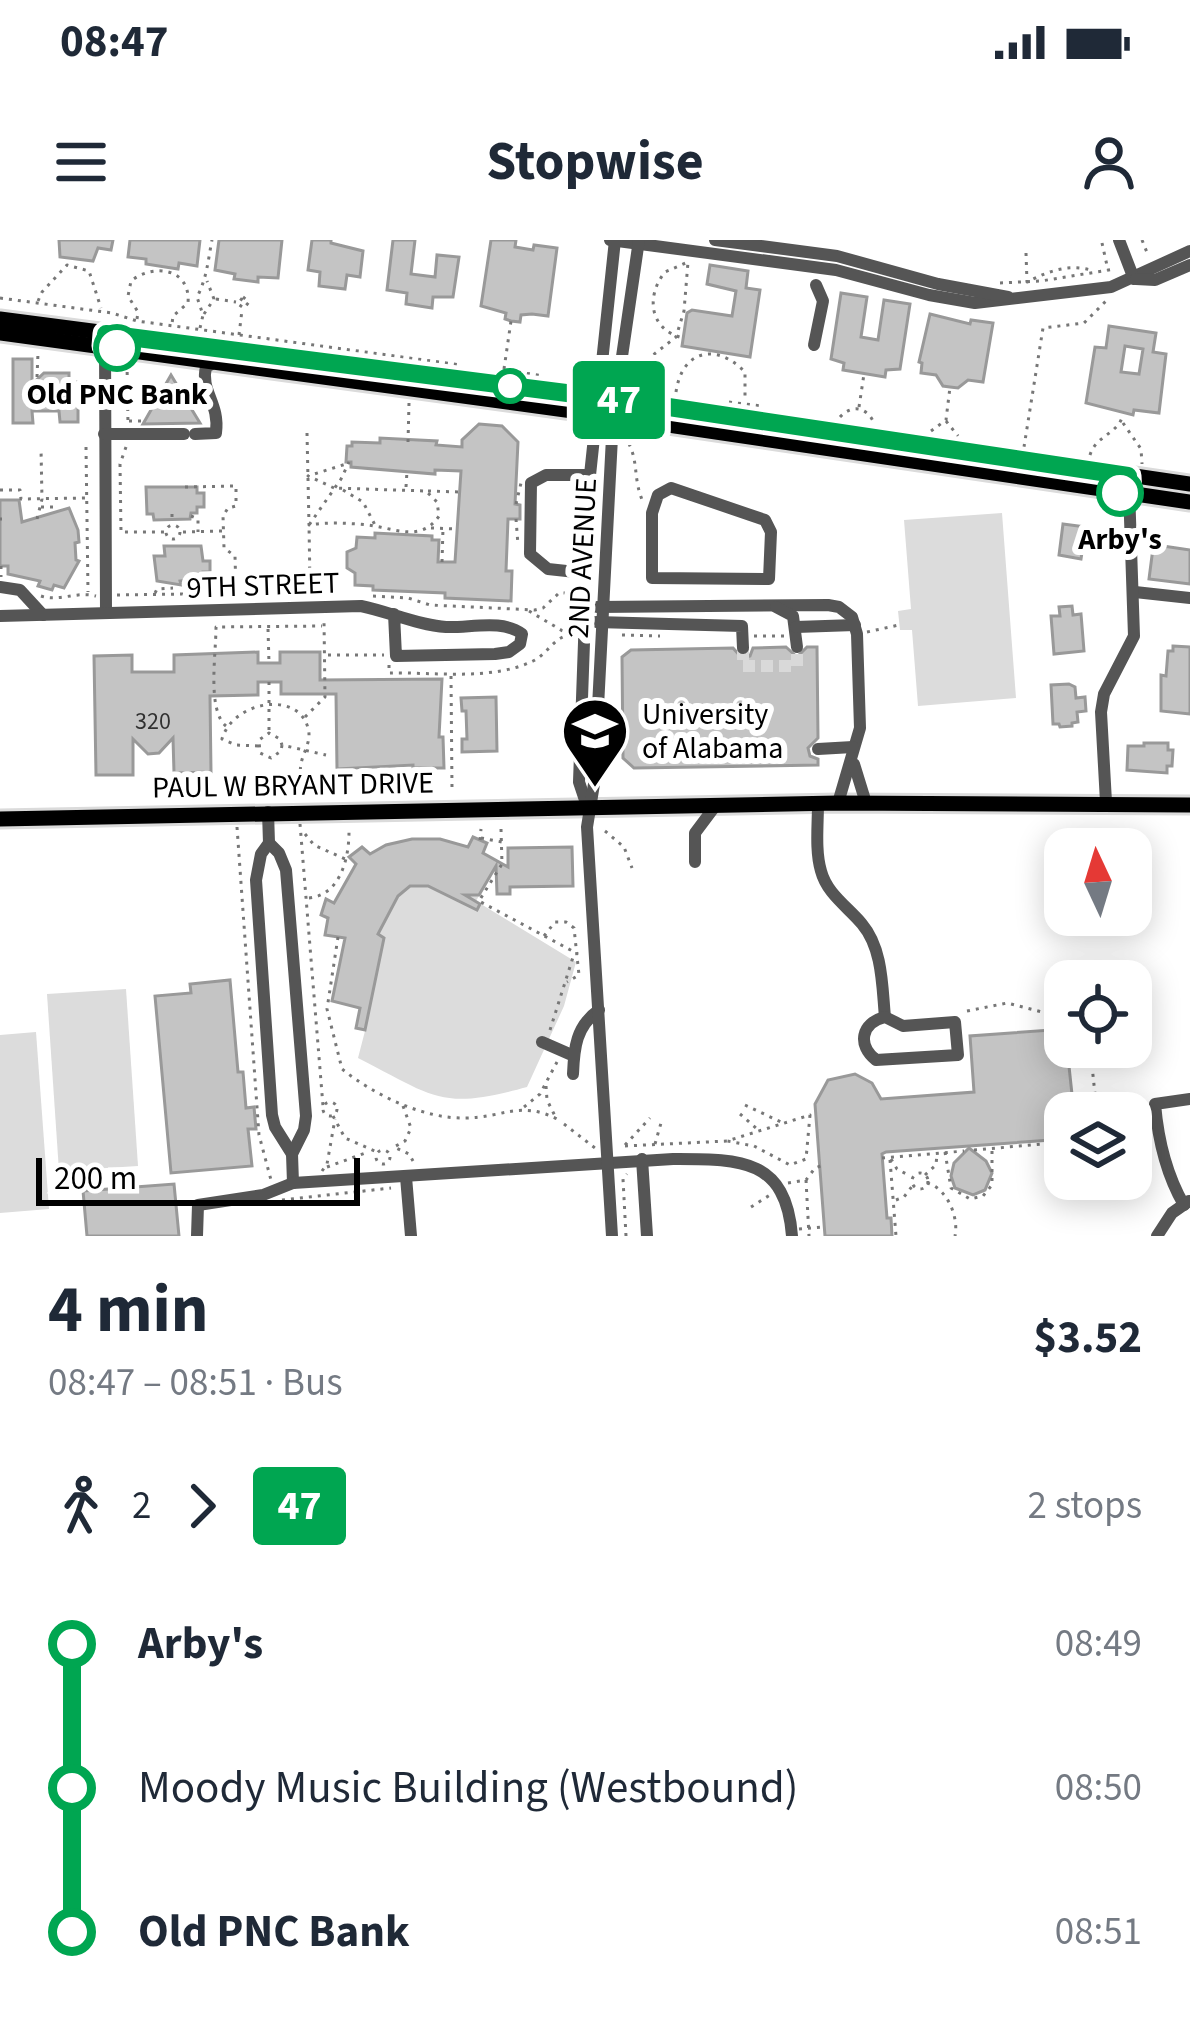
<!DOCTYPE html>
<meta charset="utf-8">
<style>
body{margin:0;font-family:"Source Sans 3",sans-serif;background:#f6f6f7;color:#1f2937;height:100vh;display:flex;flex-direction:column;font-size:45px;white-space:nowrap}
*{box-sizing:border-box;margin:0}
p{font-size:39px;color:#747a83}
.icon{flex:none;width:66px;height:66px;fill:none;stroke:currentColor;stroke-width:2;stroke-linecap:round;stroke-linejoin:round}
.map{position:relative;height:996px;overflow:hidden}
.details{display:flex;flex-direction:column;background:#fff;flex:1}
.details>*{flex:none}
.badge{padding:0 24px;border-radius:9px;font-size:42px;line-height:78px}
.needle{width:78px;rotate:356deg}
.tools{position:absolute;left:1044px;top:588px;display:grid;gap:24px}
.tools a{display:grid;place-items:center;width:108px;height:108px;border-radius:24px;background:#fff;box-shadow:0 6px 30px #0003;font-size:60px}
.scale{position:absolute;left:36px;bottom:30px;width:324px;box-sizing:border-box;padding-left:12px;border:6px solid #000;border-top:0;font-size:33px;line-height:42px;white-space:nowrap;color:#000;-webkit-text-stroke:9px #fff;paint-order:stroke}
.map>.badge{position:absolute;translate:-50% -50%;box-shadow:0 0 0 6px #fff}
.legs{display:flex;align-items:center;gap:18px;height:132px;padding:0 48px;font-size:39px}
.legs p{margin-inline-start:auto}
.summary{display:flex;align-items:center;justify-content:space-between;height:204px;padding:0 48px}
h1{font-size:66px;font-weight:700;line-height:90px}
ul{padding:0 48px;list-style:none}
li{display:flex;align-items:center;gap:42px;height:144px;font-size:45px}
li i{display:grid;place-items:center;width:18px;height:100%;margin:0 15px;background:currentColor}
li i::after{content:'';width:30px;height:30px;margin:-15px;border:9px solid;border-radius:50%;background:#fff}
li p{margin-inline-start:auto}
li:first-child i{background:linear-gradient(#0000 50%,currentColor 0)}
li:last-child i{background:linear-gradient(currentColor 50%,#0000 0)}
.status{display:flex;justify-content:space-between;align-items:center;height:84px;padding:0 60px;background:#fff;direction:ltr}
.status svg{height:33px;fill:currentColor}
header{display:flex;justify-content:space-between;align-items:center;height:156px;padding:0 48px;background:#fff;font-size:54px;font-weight:700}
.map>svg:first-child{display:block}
</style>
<div class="status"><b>08:47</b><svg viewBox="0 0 49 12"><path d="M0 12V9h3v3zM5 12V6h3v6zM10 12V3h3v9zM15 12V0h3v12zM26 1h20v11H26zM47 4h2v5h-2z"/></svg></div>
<header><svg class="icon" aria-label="menu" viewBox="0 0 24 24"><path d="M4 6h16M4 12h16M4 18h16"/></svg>Stopwise<svg class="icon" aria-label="person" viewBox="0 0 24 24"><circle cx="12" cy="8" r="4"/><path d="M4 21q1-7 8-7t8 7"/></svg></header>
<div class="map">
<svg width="1190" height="996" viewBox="0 0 1190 996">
<rect width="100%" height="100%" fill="#fff"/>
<g fill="#dcdcdc">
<polygon points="1002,273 1016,458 918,466 912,390 900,390 898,371 911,369 904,280"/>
<path d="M 473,597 L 487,603 L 483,613 L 499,622 L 476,661 L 576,722 L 564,766 L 527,847 C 440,871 435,857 358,818 L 365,791 L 356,788 L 359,768 L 332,761 L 345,699 L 325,695 L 328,678 L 321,675 L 326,659 L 335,663 L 356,625 L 349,617 L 362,607 L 370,614 C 407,601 430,596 468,607 Z"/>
<polygon points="126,749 138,926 59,931 47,754"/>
<polygon points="36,792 49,969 0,973 0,795"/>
</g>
<g fill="#c4c4c4" stroke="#999" stroke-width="3" fill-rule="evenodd">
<polygon points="59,0 113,0 111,10 98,8 93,21 60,17"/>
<polygon points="130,0 200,0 197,26 179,23 178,29 146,24 146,19 128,17"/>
<polygon points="219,0 282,0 278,38 258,37 258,42 234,39 235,34 215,30"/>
<polygon points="312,0 331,0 331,3 363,11 360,37 347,35 345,49 319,46 320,32 308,30"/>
<polygon points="393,0 415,0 411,34 435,37 437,15 459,17 453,57 433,57 432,68 406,64 407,53 387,50"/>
<polygon points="491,0 516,0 515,7 533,10 534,5 557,8 548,76 532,74 521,75 520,82 511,81 505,79 506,73 481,66"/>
<polygon points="710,25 748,31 746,48 760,50 750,117 682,106 687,73 692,70 732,76 736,51 707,44"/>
<polygon points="841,53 867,57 861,97 878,100 884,60 910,64 900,129 886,130 885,137 843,130 844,123 831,119"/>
<polygon points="930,74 970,84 971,80 993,83 983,142 968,140 958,148 950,147 943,146 936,135 921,133 922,123 919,122"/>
<path d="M 1109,86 L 1156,93 L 1153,112 L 1166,114 L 1159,173 L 1134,170 L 1133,175 L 1086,163 L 1095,107 L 1106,108 ZM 1125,106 L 1143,109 L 1139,134 L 1121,132 Z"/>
<polygon points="13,119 32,119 32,144 44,133 69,133 69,142 78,142 78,182 60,182 59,171 32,171 33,183 13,183"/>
<polygon points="171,135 186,160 200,183 143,184"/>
<polygon points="479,184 502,186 518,202 515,264 520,265 520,279 508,279 506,331 512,331 511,361 445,358 445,353 373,350 373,346 355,345 355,333 347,328 347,312 356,308 357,297 375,298 375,293 432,296 432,300 439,300 438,322 455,322 461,231 435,230 435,234 351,227 351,222 346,222 347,206 352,206 352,202 380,203 380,198 437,201 436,205 462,207 462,200"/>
<polygon points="146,247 197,247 197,253 204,253 204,267 197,267 197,273 191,273 190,279 154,280 153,274 147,274"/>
<polygon points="0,260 19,260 22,282 69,268 78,290 79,302 75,303 76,320 79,321 64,348 54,345 52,350 38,346 40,341 8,334 8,326 0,326"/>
<polygon points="1063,284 1086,287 1084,298 1100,302 1099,308 1083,306 1081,319 1059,315"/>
<polygon points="164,306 201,306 203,321 210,321 210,332 203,332 203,338 180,341 181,345 157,341 154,316 165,316"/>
<polygon points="1163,306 1190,310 1190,344 1149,339 1153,308"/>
<polygon points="1072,366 1073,375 1081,374 1084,411 1054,414 1051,376 1060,376 1059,367"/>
<polygon points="1173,406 1190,407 1190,474 1161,471 1161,435 1166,436 1168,411 1173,411"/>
<polygon points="786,407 797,417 807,407 817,407 818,498 808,508 810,516 818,519 818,525 634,528 623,518 622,417 631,410 733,408 742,418 750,416 753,408"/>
<polygon points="258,412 258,423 280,423 280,412 320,412 320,440 442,439 439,497 443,497 444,528 413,528 413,525 337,529 336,454 281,454 281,442 258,442 258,455 210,456 211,532 174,533 173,498 159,513 148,514 133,499 133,535 96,535 94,416 132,415 132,432 174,432 174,415"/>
<polygon points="1069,444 1075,447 1076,458 1085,457 1086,471 1077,472 1078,482 1072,483 1072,486 1060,487 1059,484 1053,484 1051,445"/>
<polygon points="496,457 497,511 462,512 462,499 467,499 466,471 462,471 461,458"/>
<polygon points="1144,503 1168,503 1168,510 1173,510 1172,526 1167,526 1167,533 1127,530 1128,506 1144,506"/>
<polygon points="473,597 487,603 483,613 508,627 508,608 572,607 573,646 510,647 510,654 497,654 496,626 479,655 465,655 480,664 477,670 428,646 410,646 398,656 378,694 384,698 365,790 356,788 360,768 332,761 345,698 325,695 328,678 321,675 326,659 334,663 356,624 349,617 362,607 370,614 386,605 412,599 440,599 468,607"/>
<polygon points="230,740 238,832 243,832 246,868 254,867 256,889 248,889 252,926 171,933 155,756 191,753 190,744"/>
<polygon points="1065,789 1074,873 1065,873 1065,899 886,912 882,914 887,978 891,978 892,996 825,996 815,864 828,840 855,834 872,843 881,859 974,852 970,796"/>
<polygon points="969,908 986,921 992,933 985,950 973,955 955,948 951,936 954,923"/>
<polygon points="174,944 179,996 87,996 83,951"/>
</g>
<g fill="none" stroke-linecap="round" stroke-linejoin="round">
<polyline stroke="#d9d9d9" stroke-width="12" stroke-dasharray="12 6" stroke-linecap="butt" points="743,408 743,426 797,426 797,407"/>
<g stroke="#dbdbdb" stroke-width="21">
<g id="major">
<polyline points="0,79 629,161 1190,244"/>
<polyline points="0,93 580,172 1190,262"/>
<polyline points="0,579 838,563 1190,565"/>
</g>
</g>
<g stroke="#777" stroke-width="3" stroke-dasharray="3 6" stroke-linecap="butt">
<polyline points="1142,0 1148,15"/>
<polyline points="1102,3 1108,30"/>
<path d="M 1026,13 L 1027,42 C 1049,31 1069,23 1094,31"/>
<polyline points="1000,43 1041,41 1115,29"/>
<polygon points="243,57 249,62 244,68 238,64"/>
<polyline points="0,58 112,73 137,81 461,125"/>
<polyline points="216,59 236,62"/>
<polyline points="38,61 42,52 67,25 89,31 101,68"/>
<polyline points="204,74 214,59 207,41"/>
<path d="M 137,79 L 138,72 L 128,56 L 131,41 C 153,23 191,28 188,63 L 173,76 L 172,84"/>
<path d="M 200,88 L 203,75 L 197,57 C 207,38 208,20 212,0"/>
<polyline points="239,95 242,70"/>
<polyline points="127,123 128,185"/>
<polyline points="504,129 511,81"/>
<polyline points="518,132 544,136"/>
<polyline points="37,137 38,113"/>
<polyline points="129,144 157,160"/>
<path d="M 644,148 L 651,138 L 653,115 L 676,97 L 684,71 L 688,22 L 665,32 C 645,57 650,90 683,98"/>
<path d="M 676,152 C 682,110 716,102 745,132 L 745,161"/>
<polyline points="729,162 761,166"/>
<polyline points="859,167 864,134"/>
<path d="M 840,177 C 852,164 867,167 874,183"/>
<polyline points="129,181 145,181"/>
<polyline points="946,181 958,196"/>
<polyline points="1123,183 1141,209 1142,224"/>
<polyline points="931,191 946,180 950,147"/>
<path d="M 307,193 L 309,285 C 328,282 348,283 368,285 C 394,288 421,303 439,276 L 437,262 L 426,251 L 334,248"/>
<path d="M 624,196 C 641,219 631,237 644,264"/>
<polyline points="408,202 409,163"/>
<polyline points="86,207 88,352"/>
<polyline points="126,207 120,224 121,292 164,292"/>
<polyline points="1024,207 1043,88 1084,83 1107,60"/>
<path d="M 1090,215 C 1096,195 1119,194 1123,174"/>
<polyline points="185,247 236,246 236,266 228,268 223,276 224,308 235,316 236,352"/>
<polyline points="406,247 407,231"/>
<polyline points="334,248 308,236 346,224"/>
<polyline points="0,250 20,250 21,259 85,258"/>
<polyline points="343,250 363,262 375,285"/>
<polyline points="428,251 460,252"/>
<polyline points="516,264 521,243"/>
<polyline points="41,267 58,267"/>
<polyline points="172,274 172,279"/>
<polyline points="191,276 198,279 198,292"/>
<polyline points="0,279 2,279"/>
<polyline points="37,279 42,259 41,208"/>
<polyline points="516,279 518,305"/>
<circle cx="173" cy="292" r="7"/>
<polyline points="431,288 458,289"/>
<polyline points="183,292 222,291"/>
<polyline points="442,322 443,288"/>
<polyline points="1,326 1,337"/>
<polyline points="155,353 157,349 173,348"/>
<polyline points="117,355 253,353 308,347 339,354"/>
<polyline points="316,355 310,344 309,285 341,239 349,222"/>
<path d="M 41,356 C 59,362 76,351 96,356"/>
<polyline points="373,356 408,358 430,365 535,370 543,368 559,353 573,353"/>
<polyline points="529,371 566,393"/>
<polyline points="268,389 269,423"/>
<polyline points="867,392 899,385"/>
<polyline points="622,395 660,396"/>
<polyline points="754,396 786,396"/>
<polyline points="328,415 384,415"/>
<path d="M 389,425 L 389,433 C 433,432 492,441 533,421 C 548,414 554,396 571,395"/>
<polyline points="451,436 452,548"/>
<polyline points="269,442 269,493"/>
<polyline points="305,477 325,457 324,381"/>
<path d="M 226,486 C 207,470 216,415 216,387 L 322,386"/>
<polyline points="282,505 281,511 271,518 260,513 259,500 269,493 280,499 282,505 326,515"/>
<path d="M 258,506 L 236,505 L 222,499 C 233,461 298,450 308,488 C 312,501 303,512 301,524 C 299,536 301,550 301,562"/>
<polyline points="300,584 323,866"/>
<polyline points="237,587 259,895 271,940"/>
<polyline points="501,589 502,624 479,661 578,714"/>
<polyline points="605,591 624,607 632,628"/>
<polyline points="305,594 314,605 345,619"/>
<polyline points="481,598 502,602"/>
<polyline points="480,600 481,589"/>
<path d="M 309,658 C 340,655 349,619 349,592"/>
<polyline points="544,696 555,682 566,682 574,688 579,735 567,742"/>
<path d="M 338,697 L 327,769 L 342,829 C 374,855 424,879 465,878 C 502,878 520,860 557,879"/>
<polyline points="967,771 1007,763 1065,778"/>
<polyline points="550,790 574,714"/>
<polyline points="1090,807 1097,873"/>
<polyline points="546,846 547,860 555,876"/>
<circle cx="330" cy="869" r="7"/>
<polyline points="745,865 781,882"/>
<polyline points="403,866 411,888 405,901 394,907 409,914 413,921"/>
<polyline points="1099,866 1117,865"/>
<polyline points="524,867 540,854 557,822"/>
<polyline points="740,874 756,888"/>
<polyline points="333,876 345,898 377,912"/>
<polyline points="564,884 595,908"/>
<polyline points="655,904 661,883"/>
<polyline points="625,905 650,878"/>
<polyline points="625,906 727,901 810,875 806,919 790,925 754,906 727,901"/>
<circle cx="383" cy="917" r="7"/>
<polyline points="974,910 1065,902"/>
<polyline points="945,912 951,948 970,959 983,956 992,945 992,908"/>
<polyline points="882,918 964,911"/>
<polyline points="891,919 897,929 910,936"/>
<polyline points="890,920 896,996"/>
<polyline points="327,927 368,912"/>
<polyline points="322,931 327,924 335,879"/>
<circle cx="920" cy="941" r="8"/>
<polyline points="925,935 936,925 937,914"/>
<polyline points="806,940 809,996"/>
<polyline points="788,943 806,940 815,928 823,925"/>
<path d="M 927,943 C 947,948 959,977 955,996"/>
<polyline points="282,960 391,948"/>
<polyline points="896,960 904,957 913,945"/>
<polyline points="751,967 770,955"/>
<polyline points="799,989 824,987"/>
<polyline points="626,996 623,939 627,934"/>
</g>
<g stroke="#555" stroke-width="12">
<polyline points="610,0 836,30 929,55 975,63 1111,47 1190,11"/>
<polyline points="715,0 837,16 938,44 1008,57"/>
<polyline points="1119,0 1134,39"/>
<polyline points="1136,39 1155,40 1190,25"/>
<polyline points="105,101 106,372"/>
<polyline points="814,105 823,61 816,45"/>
<polyline points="104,194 184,194"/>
<path d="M 195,194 L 216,193 C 220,163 200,151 206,127 L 216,122"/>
<polygon points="671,248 765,280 771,292 769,339 652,338 652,273 658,255"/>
<polyline points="585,333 548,329 530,314 531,243 546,235 590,235"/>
<polyline points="0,347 20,350 43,375"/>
<polyline points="1135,352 1190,358"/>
<polyline points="597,367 828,365 839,367 852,377 857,394 860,488 838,563"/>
<polyline points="776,367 793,376 797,407"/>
<path d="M 0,376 L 361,366 C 390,372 417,385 446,387 C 470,388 503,379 522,394 L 520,404 L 509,412 L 495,414 L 396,416 L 394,374"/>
<polyline points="596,382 742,386 743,408"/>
<polyline points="796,387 855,385"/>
<polyline points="818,509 853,507"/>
<polyline points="854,524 866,563"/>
<polyline points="1106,562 1101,472 1104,454 1134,396 1129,249"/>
<path d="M 818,563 C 818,585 815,611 821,631 C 827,654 848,667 862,684 C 883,709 882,747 885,777"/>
<polyline points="587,566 579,542 590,235 615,0"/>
<polyline points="268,572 269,603 261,614 256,640 272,875 275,887 292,914 293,943"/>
<polyline points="269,603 279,613 286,630 306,876 304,890 292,914"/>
<polyline points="695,622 695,593 716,565"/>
<path d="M 885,777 L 903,786 L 955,782 L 958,815 L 876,820 C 857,805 861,783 885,777 Z"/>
<polyline points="542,802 574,816"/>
<path d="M 573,834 C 574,808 576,786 599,770"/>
<polyline points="642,919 647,996"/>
<polyline points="406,937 411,996"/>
<path d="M 1184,965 C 1166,934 1158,899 1155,864 L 1190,859"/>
<path d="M 197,996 L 198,965 L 263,955 L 293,943 L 673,919 C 738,919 786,917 792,996"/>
<polyline points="612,996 587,587 594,544 613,178 639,0"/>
<polyline points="1157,996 1172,973 1189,961"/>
</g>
<use href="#major" stroke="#000" stroke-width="15"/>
</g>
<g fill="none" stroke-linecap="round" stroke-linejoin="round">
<g stroke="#fff" stroke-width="27">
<polyline id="line-1" points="117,108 105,106 106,94 629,161 1128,236 1129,254 1120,253"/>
</g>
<use href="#line-1" stroke="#00a651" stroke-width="18"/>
</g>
<defs>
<g id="university-pin" transform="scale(3.45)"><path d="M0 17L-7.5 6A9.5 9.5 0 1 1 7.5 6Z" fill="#000" stroke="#fff"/><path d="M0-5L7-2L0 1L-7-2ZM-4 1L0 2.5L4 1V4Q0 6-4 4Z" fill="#fff"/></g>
</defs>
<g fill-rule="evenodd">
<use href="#university-pin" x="595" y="491"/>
</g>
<g fill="#fff" stroke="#00a651" stroke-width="6">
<circle cx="117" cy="108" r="21"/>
<circle cx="510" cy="146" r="15"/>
<circle cx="1120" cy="253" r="21"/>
</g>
<g text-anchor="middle" stroke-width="12" stroke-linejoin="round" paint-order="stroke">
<g font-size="24" fill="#313131">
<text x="153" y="489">320</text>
</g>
<g font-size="30" font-weight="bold" fill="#000" stroke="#fff">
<text x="117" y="164">Old PNC Bank</text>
<text x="1120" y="309">Arby's</text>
</g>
<g font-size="30" fill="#000" stroke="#fff">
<text transform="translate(582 318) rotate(-87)" y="10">2ND AVENUE</text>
<text transform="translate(263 345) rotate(-2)" y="10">9TH STREET</text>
<text transform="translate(293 545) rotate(-1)" y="10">PAUL W BRYANT DRIVE</text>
</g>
<g font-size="30" fill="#000" stroke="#fff" text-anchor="start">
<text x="642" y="484">University<tspan x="642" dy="34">of Alabama</tspan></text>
</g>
</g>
</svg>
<div class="tools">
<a><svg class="needle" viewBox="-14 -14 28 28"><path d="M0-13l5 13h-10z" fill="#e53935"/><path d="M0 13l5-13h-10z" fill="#747a83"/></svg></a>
<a><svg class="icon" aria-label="locate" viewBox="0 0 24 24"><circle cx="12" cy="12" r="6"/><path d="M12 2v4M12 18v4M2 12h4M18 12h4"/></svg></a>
<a><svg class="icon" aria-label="layers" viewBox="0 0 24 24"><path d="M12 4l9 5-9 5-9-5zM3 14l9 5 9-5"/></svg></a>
</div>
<div class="scale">200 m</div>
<b class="badge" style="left:619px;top:160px;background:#00a651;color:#fff">47</b>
</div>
<section class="details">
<div class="summary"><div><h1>4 min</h1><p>08:47 – 08:51 · Bus</p></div><b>$3.52</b></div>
<div class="legs"><svg class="icon" aria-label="walk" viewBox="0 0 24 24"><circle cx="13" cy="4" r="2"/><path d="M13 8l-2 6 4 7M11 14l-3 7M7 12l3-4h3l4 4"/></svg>2<svg class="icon" aria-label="forward" viewBox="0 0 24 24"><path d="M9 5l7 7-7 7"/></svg><b class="badge" style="background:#00a651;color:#fff">47</b><p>2 stops</p></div>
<ul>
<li><i style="color:#00a651"></i><b>Arby's</b><p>08:49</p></li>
<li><i style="color:#00a651"></i><span>Moody Music Building (Westbound)</span><p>08:50</p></li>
<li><i style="color:#00a651"></i><b>Old PNC Bank</b><p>08:51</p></li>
</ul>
</section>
